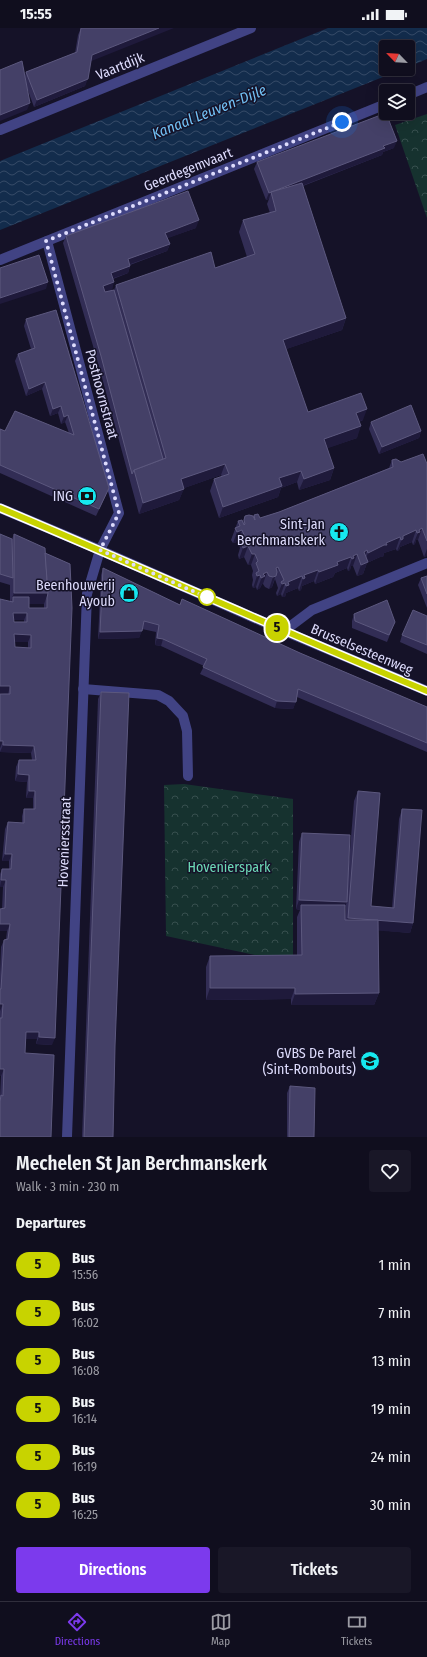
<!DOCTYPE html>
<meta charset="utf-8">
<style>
body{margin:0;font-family:"Fira Sans Condensed",sans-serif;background:#191727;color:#f1f3f6;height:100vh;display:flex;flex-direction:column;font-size:15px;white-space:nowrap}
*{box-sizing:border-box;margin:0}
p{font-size:13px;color:#9c9ca4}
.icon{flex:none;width:22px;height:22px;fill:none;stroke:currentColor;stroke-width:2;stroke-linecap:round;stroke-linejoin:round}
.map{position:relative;height:1109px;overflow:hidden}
.sheet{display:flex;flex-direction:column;background:#100e1e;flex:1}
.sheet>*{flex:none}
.badge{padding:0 8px;border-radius:13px;font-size:14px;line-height:26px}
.needle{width:26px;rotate:295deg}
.controls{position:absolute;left:379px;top:12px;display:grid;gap:8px}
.controls a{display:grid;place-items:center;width:36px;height:36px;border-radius:4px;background:#100e1e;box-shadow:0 4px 16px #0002,0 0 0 1px #302e3c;font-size:20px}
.you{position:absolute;width:20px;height:20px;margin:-10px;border:3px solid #fff;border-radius:50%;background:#1a73e8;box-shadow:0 0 0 6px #1a73e833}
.map>.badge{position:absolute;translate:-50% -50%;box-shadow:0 0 0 2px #fff}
h2{padding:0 16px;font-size:15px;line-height:36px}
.round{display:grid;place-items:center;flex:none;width:42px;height:42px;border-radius:4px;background:#191727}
.head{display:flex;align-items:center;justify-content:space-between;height:68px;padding:0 16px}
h1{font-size:19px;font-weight:600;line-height:30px}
.cta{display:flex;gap:8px;margin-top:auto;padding:8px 16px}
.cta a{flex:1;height:46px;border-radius:4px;background:#7c3aed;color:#fff;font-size:16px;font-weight:600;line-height:46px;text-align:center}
.cta a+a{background:#191727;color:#f1f3f6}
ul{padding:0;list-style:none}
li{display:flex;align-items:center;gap:12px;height:48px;padding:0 16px}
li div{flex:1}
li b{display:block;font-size:15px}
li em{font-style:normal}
li .badge{min-width:44px;font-weight:700;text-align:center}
.status{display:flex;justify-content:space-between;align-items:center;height:28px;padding:0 20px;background:#100e1e;direction:ltr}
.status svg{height:11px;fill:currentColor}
.dock{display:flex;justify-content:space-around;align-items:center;height:56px;border-top:1px solid #302e3c;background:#100e1e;font-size:11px;color:#9c9ca4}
.dock a{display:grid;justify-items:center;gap:2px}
.dock .active{color:#7c3aed}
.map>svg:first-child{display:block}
</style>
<div class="status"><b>15:55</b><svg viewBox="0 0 49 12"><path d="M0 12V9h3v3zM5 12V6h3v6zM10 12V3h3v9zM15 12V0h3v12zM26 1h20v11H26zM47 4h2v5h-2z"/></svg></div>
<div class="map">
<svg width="427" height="1109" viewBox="0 0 427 1109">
<defs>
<pattern id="park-crowns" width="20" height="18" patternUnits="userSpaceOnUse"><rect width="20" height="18" fill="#16322f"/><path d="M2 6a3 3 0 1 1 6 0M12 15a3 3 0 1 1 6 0" fill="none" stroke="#374f4e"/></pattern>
<pattern id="water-waves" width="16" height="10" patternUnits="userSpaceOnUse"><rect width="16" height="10" fill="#132c4c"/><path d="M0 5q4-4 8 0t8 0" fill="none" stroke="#354a67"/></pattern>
</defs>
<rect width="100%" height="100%" fill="#151228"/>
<g fill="url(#park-crowns)">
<polygon points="427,86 427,190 395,97"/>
<polygon points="184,756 293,771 293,935 166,908 164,757"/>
</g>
<polygon fill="url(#water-waves)" points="328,0 427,0 427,31 408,39 408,19 386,19 386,41 403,41 0,202 0,133"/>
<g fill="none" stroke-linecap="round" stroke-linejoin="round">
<polyline stroke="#414384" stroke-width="10" points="83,661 158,667 169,673 183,688 187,703 188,748"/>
<g stroke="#414384" stroke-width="10">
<polyline points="408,67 427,59"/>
<polyline points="0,102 251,0"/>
<polyline points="47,213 119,485 100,522 87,566 67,1109"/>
<polyline points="0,232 386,76"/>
<polyline points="284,603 312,582 427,535"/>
</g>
<polyline stroke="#414384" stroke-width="10" points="0,480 100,522 284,603 427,663"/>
</g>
<g fill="#322d55" fill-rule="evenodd">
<polygon points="81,0 91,33 85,58 34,79 27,60 27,82 25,48 26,44 75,25 78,7"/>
<polygon points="394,120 383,124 382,127 303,158 346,290 342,302 286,321 308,384 363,392 359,394 357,410 327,420 334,440 330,452 299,462 297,454 281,460 278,469 219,490 210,463 214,451 222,449 221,447 184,460 179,472 139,486 98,335 63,215 66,208 196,200 167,210 170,216 167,223 130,237 130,238 128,245 113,251 112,262 104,264 114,262 116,257 215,240 247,229 239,204 243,192 270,185 267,176 269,171 266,172 254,141 257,134"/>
<polygon points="26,291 106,467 96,488 0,445 0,401 5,403 69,405 65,394 61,396 58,385 50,388 42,361 26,368 15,333 18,326 31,321 24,298"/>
<polygon points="371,394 421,403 419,410 379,426 369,401"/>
<polygon points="392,432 401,434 427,436 427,528 424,529 418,512 416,512 415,516 413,517 412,514 400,519 399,522 397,523 396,521 384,525 383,529 380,529 367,535 363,546 357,548 353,538 351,538 350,542 348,543 347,540 335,545 333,549 315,556 314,553 302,558 301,562 299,563 298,560 286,565 285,569 282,569 281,566 277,568 276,565 278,560 275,551 272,559 269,561 265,559 263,556 262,556 260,560 257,562 256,559 253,560 252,557 253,552 252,547 253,543 251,537 248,537 244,529 239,531 238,527 240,520 237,514 233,515 231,512 238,493 243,494 245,488 253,489 254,487 260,490 279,484 389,440"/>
<path d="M 0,506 L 12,511 L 14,506 L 45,525 L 70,536 L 52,1017 L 36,1016 L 37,1011 L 26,1011 L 0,1109 L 0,1069 L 1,1048 L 0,1048 L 0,945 L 1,919 L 4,912 L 6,911 L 7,903 L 0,903 L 0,882 L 2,881 L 3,859 L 0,859 L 0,846 L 2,841 L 9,841 L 9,833 L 2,833 L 5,801 L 8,794 L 22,795 L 22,788 L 24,781 L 33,781 L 33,770 L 26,770 L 27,754 L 15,753 L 16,739 L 19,732 L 32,732 L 31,725 L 0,724 L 0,720 L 8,666 L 0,665 L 10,574 L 10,557 L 0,554 ZM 29,576 L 44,576 L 44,580 L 29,580 ZM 13,592 L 24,592 L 24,594 L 14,594 ZM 14,614 L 28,614 L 28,620 L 15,619 Z"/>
<polygon points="103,540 180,577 300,625 427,679 427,724 297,669 293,681 275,680 200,646 204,638 161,618 155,617 156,604 142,601 139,610 98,611 101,547"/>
<polygon points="427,548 427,580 418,557 421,550"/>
<polygon points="354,586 395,594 387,614 352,600 352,593"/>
<polygon points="427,588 427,626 400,614 402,607"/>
<polygon points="101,664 115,1018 113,1109 82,1109 98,671"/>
<path d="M 358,763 L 371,878 L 392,880 L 399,791 L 402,781 L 413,895 L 410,905 L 378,902 L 379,965 L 374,977 L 291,977 L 291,971 L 206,972 L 206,939 L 210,928 L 297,927 L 297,889 L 300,882 L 296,881 L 299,814 L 302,805 L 347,858 L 354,773 ZM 346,876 L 345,892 L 345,880 Z"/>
<polygon points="290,1058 314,1109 287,1109 287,1065"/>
</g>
<g fill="#1f1a3b">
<polygon points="159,0 174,0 89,34 92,27"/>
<polygon points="88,51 85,58 34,79 37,72"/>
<polygon points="30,75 27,82 0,93 0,87"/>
<polygon points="397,113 394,120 383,124 382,127 273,169 271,164 269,171 266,172 269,165"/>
<polygon points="199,192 196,200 163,212 165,205"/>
<polygon points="170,216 167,223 125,238 128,231"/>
<polygon points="130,238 128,245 108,252 111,245"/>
<polygon points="48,254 46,261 0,276 0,270"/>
<polygon points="114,254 112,262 101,265 103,258"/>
<polygon points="346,290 342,302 278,324 283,312"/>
<polygon points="45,354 42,361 26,368 29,361"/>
<polygon points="61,378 58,385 50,388 53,381"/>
<polygon points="367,381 363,392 352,396 356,385"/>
<polygon points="68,387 65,394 61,396 64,389"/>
<polygon points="361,398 357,410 320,423 324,411"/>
<polygon points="421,403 419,410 379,426 382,419"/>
<polygon points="225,436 221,447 176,463 181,451"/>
<polygon points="334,440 330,452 299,462 304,451"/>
<polygon points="301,443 297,454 281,460 278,469 219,490 223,479 279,450"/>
<polygon points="184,461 179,472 139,486 143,475"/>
<polygon points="422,500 418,512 416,512 415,516 413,517 419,502"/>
<polygon points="242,502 237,514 233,515 237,504"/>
<polygon points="416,502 412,514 400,519 399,522 397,523 403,508"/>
<polygon points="400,509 396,521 384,525 383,529 380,529 367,535 363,546 357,548 361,537 364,535 368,525 386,515"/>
<polygon points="248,518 244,529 239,531 243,520"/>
<polygon points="427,521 427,528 424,529"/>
<polygon points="367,522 363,534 364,524"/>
<polygon points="252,526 255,526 251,537 248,537"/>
<polygon points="357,526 353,538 351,538 350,542 348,543 353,528"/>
<polygon points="351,529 347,540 335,545 333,549 315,556 319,544 337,534"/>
<polygon points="278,539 272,559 269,561 276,540"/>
<polygon points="318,542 314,553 302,558 301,562 299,563 304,547"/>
<polygon points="267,544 263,556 262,556 260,560 257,562 263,546"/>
<polygon points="260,547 256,559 253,560 257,548"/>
<polygon points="302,548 298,560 286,565 285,569 282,569 288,554"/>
<polygon points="285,555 281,566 277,568 282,556"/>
<polygon points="14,565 48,565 44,576 13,576 13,569 10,576"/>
<polygon points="13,585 27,585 24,592 11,592"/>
<polygon points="142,603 139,610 98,611 100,604"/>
<polygon points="14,606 31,607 28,614 12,614"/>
<polygon points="157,610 163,611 161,618 155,617"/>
<polygon points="0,658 10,658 8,666 0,665"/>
<polygon points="277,673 296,674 293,681 275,680"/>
<polygon points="0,713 3,713 0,720"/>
<polygon points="3,717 34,718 31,725 0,724"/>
<polygon points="18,746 29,747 27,754 15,753"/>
<polygon points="29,763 35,763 33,770 26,770"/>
<polygon points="5,826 12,826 9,833 2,833"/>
<polygon points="1,852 6,852 3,859 0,859"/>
<polygon points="299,872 347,874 343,883 301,877 300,882 296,881"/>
<polygon points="348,890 413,895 410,905 344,900"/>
<polygon points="0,896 10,896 7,903 0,903"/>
<polygon points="210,960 295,960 291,971 206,972"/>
<polygon points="379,965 374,977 291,977 295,966"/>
<polygon points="0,976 3,976 0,983"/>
<polygon points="26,1004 39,1004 37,1011 24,1011"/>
<polygon points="39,1009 55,1010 52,1017 36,1016"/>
<polygon points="0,1041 4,1041 1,1048 0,1048"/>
</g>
<g fill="#444067" stroke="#5c587e" fill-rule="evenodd">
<polygon points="81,0 159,0 92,27 88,51 37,72 26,44 77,24"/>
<polygon points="22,33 30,75 0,87 0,42"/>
<polygon points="386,85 397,113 383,118 385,120 269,165 257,134"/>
<polygon points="302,155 346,290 283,312 308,384 361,365 367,381 356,385 361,398 324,411 334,440 304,451 301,443 279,450 282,458 223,479 214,451 229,446 225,436 181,451 184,461 143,475 134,442 166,430 116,257 211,224 215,240 255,226 243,192 276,183 271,164"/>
<polygon points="188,163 199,192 165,205 170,216 128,231 130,238 111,245 114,254 103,258 105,264 114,262 163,431 134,442 132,446 101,328 66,208"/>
<polygon points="39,227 48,254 0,270 0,240"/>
<polygon points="56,282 109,460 99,481 0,437 0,401 5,403 15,383 74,407 68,387 64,389 61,378 53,381 45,354 29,361 18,326 35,320 26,291"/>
<polygon points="411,377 421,403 382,419 371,394"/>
<polygon points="423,426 427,436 427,513 422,500 419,502 420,504 417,505 416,502 403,508 403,511 401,512 400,509 386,515 387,517 384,517 368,525 367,522 364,524 368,534 361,537 357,526 353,528 354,530 352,531 351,529 337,534 338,537 319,544 318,542 304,547 305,550 303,551 302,548 288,554 289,557 286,558 285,555 282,556 281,554 284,552 278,539 276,540 277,544 276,548 273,549 269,548 267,544 263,546 265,548 261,550 260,547 257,548 256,545 259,543 256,535 258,533 255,526 252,526 248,518 243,520 242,516 247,514 242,502 237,504 235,500 240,498 238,493 242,492 244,497 245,496 244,492 245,488 249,487 253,488 255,492 254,487 258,486 260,490 279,484 393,439 392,432 396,431 401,434"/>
<polygon points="0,506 12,511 13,550 0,546"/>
<polygon points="14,506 45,520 48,565 14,565"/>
<path d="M 45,525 L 70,536 L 72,580 L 55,1010 L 39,1009 L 39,1004 L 26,1004 L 25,1025 L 54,1027 L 51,1109 L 0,1109 L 0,1074 L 1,1067 L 3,1068 L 4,1041 L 0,1041 L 0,990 L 2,990 L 3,976 L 0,976 L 0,961 L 1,961 L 4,912 L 8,911 L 10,896 L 0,896 L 0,881 L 5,880 L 6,852 L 1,852 L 2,841 L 11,841 L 12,826 L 5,826 L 8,794 L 24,795 L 24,781 L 35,781 L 35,763 L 29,763 L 29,747 L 18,746 L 19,732 L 36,732 L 34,718 L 3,717 L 3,713 L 0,713 L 0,666 L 10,666 L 10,658 L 0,658 L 0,571 L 13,574 L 13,569 L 29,569 L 29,580 L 47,580 L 47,570 L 48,565 ZM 13,585 L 27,585 L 27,594 L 14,594 ZM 14,606 L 31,607 L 31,620 L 15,619 Z"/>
<polygon points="103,540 180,577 182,571 300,625 427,679 427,715 298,661 296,674 277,673 203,639 207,631 163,611 157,610 159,597 144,593 142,603 100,604"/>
<polygon points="427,548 427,566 421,550"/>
<polygon points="387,572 395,594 389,607 355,593 354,586"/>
<polygon points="413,582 427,588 427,617 402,607"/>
<polygon points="101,664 129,665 115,1018 113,1109 84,1109"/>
<polygon points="358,763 380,765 371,878 394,880 402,781 422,782 413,895 348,890"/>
<polygon points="302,805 350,807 347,874 299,872"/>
<polygon points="301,877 345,877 345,892 378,892 379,965 295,966 295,960 210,960 210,928 302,927"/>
<polygon points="290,1058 315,1060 314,1109 289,1109"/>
</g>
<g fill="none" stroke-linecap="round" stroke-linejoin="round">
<g stroke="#fff" stroke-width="9">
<path id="line" d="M 0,480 C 143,540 284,604 427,663"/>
</g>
<use href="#line" stroke="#c8d300" stroke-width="6"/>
<polyline stroke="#dedcfd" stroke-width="4" stroke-dasharray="0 7.2" points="207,569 213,572 100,522 119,485 46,213 342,94"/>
</g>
<defs>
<g id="bank-disc" transform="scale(1)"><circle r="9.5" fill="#16e8ef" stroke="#151228"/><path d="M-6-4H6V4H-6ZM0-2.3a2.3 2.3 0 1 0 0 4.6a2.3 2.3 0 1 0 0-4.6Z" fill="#111"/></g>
<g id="church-disc" transform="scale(1)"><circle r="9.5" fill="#16e8ef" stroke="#151228"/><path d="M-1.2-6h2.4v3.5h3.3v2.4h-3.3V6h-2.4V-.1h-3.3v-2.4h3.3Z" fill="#111"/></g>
<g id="shop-disc" transform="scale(1)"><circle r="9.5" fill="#16e8ef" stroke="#151228"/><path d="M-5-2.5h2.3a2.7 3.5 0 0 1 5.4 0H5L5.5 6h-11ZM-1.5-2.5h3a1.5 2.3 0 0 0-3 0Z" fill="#111"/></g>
<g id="school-disc" transform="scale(1)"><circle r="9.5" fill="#16e8ef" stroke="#151228"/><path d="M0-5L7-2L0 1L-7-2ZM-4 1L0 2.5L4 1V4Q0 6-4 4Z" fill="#111"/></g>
</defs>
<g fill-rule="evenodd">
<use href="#bank-disc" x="87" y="468"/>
<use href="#church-disc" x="339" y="504"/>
<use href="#shop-disc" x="129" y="565"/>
<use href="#school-disc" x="370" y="1033"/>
</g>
<circle fill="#fff" stroke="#c8d300" stroke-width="2" cx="207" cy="569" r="8"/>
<g text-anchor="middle" stroke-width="3" stroke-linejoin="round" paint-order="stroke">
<g font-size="14" fill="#dedcfd" stroke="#151228">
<text transform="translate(120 38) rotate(-22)" y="5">Vaartdijk</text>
<text transform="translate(188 141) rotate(-22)" y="5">Geerdegemvaart</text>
<text transform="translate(102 366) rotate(75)" y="5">Posthoornstraat</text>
<text transform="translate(362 621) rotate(23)" y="5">Brusselsesteenweg</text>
<text transform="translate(64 814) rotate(-88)" y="5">Hoveniersstraat</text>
</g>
<g font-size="14" fill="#dedcfd" stroke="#151228" text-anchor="end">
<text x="73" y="473">ING</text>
<text x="325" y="501">Sint-Jan<tspan x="325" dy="16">Berchmanskerk</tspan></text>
<text x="115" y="562">Beenhouwerij<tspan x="115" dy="16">Ayoub</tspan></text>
<text x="356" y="1030">GVBS De Parel<tspan x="356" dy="16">(Sint-Rombouts)</tspan></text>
</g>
<g font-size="14" fill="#6cd9b6" stroke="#151228">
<text x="229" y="844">Hovenierspark</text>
</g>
<g font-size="15" font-style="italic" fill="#72c1f5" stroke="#151228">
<text transform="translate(209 84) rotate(-22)" y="5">Kanaal Leuven-Dijle</text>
</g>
</g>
</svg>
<div class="controls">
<a><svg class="needle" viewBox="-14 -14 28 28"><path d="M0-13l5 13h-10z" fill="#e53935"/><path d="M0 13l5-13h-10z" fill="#9c9ca4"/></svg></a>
<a><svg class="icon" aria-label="layers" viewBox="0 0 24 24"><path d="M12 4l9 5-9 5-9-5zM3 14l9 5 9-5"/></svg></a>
</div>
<div class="you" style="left:342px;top:94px"></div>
<b class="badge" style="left:277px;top:600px;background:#c8d300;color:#111">5</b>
</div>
<section class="sheet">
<div class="head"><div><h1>Mechelen St Jan Berchmanskerk</h1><p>Walk · 3 min · 230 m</p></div><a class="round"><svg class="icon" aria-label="heart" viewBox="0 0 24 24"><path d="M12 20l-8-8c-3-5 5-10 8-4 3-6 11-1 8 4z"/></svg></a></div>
<h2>Departures</h2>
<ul>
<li><span class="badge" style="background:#c8d300;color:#111">5</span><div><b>Bus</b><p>15:56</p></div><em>1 min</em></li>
<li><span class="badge" style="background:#c8d300;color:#111">5</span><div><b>Bus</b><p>16:02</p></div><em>7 min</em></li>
<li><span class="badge" style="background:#c8d300;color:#111">5</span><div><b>Bus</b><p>16:08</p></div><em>13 min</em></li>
<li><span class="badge" style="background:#c8d300;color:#111">5</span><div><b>Bus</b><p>16:14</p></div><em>19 min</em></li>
<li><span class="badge" style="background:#c8d300;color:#111">5</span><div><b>Bus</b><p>16:19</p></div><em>24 min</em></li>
<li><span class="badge" style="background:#c8d300;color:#111">5</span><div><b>Bus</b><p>16:25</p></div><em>30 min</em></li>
</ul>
<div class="cta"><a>Directions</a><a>Tickets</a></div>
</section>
<nav class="dock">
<a class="active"><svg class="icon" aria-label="directions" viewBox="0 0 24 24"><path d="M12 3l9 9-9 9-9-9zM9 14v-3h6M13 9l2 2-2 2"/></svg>Directions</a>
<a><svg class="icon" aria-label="map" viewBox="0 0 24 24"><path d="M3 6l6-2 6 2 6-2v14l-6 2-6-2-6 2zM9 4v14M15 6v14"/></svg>Map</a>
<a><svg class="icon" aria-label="tickets" viewBox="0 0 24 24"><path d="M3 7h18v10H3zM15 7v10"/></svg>Tickets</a>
</nav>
